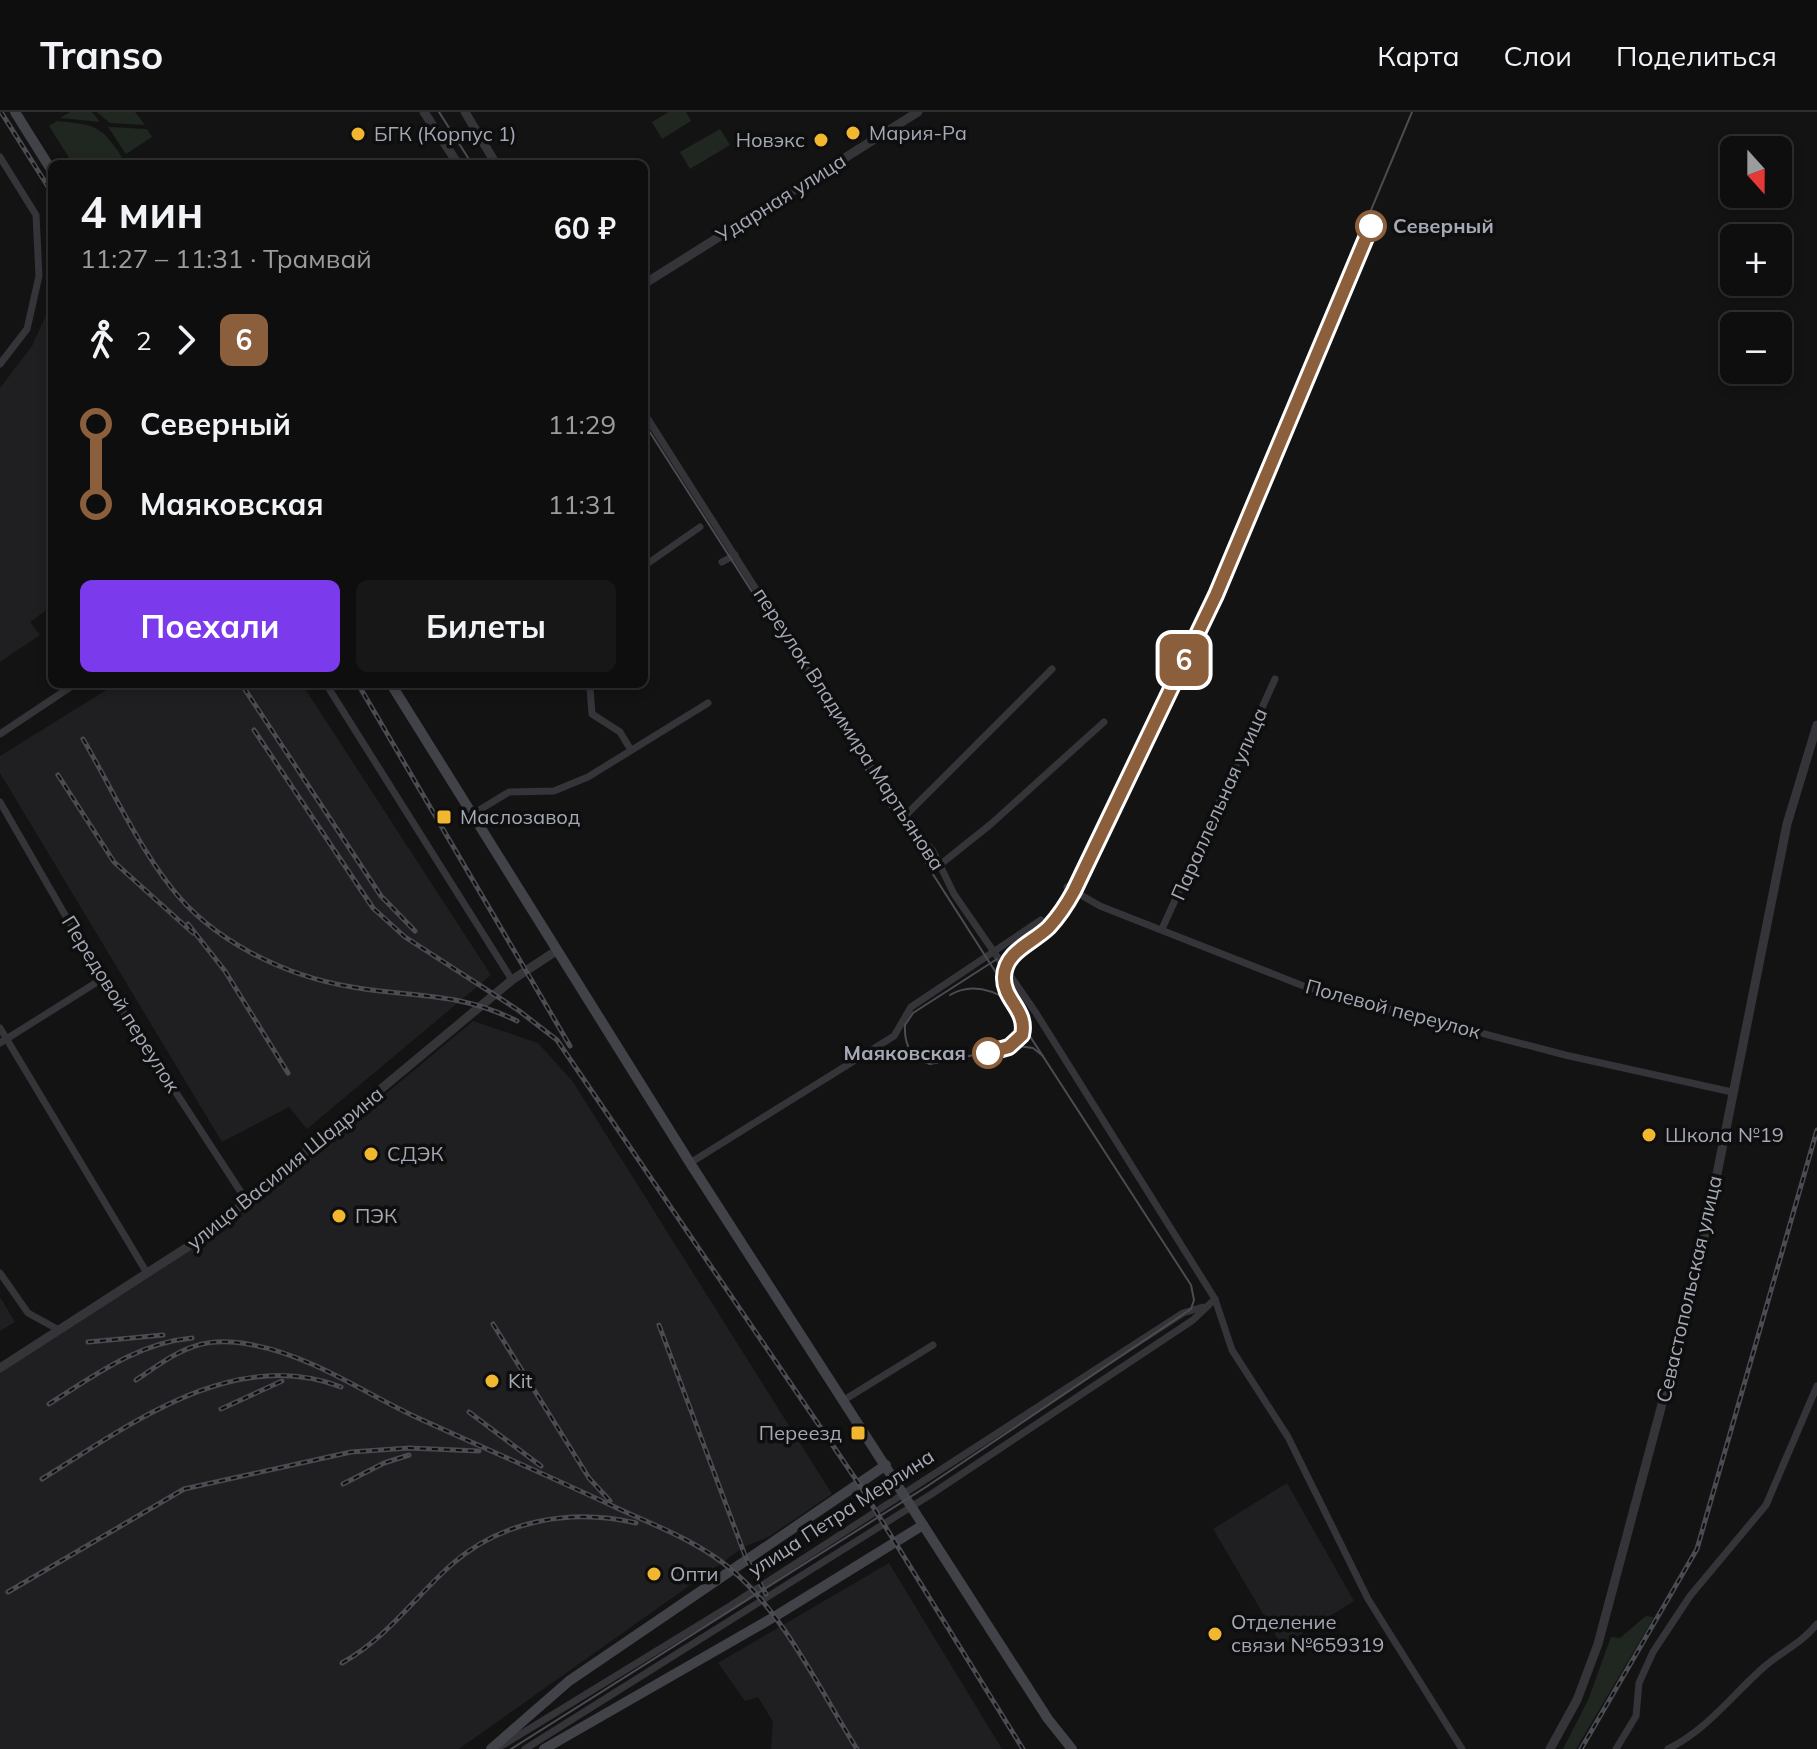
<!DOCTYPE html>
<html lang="ru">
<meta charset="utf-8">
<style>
body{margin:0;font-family:Mulish,sans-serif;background:#171718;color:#f1f3f6;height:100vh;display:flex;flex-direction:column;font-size:30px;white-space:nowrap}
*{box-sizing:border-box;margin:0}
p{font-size:26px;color:#9b9c9e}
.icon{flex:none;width:44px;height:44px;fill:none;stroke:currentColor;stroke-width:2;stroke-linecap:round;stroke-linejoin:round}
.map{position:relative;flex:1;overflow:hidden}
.side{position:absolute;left:48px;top:48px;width:600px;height:528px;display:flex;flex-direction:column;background:#0e0e0f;border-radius:12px;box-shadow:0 4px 12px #0003,0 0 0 2px #2e2e2f}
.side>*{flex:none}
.badge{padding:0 16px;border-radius:12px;font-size:28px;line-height:52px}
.needle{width:52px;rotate:159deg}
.controls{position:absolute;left:1720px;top:24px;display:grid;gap:16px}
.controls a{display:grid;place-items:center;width:72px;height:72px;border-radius:12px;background:#0e0e0f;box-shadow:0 4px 12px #0003,0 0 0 2px #2e2e2f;font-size:40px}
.map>.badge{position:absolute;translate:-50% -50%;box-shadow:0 0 0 4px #fff}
.legs{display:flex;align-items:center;gap:12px;height:88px;padding:0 32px;font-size:26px}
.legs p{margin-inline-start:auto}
.headline{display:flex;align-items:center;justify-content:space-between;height:136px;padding:0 32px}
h1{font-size:44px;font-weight:700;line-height:60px}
.cta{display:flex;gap:16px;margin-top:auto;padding:16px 32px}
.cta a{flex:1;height:92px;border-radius:12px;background:#7c3aed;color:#fff;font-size:32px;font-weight:700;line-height:92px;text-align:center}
.cta a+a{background:#171718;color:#f1f3f6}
ul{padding:0 32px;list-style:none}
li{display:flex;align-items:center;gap:28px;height:80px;font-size:30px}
li i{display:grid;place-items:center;width:12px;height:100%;margin:0 10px;background:currentColor}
li i::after{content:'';width:20px;height:20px;margin:-10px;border:6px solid;border-radius:50%;background:#0e0e0f}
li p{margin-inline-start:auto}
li:first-child i{background:linear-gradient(#0000 50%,currentColor 0)}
li:last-child i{background:linear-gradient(currentColor 50%,#0000 0)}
header{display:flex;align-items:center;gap:48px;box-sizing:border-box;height:112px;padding:0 40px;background:#0e0e0f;border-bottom:2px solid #2e2e2f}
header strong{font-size:38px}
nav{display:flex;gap:44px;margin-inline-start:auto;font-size:28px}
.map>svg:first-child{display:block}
</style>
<header>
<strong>Transo</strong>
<nav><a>Карта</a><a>Слои</a><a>Поделиться</a></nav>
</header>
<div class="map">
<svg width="1817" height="1637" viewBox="0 0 1817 1637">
<rect width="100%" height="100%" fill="#131314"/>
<g fill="#1f1f21">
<polygon points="52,190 52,494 30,510 40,523 0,550 0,276 32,234"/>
<polygon points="116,572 302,572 491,863 307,1017 289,995 222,1030 0,661 0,644"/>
<polygon points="473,909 538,931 573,970 832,1382 770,1424 744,1435 459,1637 0,1637 0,1259 248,1097"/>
<polygon points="0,1185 15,1210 0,1219"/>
<polygon points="1287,1371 1354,1489 1282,1534 1213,1417"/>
<polygon points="889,1451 1002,1637 771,1637 773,1610 758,1585 745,1589 718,1551"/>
</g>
<g fill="#1f2720">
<polygon points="70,0 92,0 100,10 60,6"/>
<polygon points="97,0 135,0 145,13 110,11"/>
<polygon points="669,0 686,0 691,9 662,27 652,10"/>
<path d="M 57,9 C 95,13 100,12 122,45 L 111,52 L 73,52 L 49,14 Z"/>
<polygon points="108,15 147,17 152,25 126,42"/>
<polygon points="720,17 730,33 690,57 680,40"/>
<polygon points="1646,1504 1654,1505 1576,1637 1563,1637 1588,1588 1611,1525 1620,1526"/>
</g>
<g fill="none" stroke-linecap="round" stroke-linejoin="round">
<g stroke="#343439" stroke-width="7">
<polyline points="0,45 36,103 39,164 27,217 0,252"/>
<polyline points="644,301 845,617 911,714 933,739 954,782 1036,901 1215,1187 1232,1238 1288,1325 1368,1487 1462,1637"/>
<polyline points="722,450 735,443"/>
<polyline points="644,454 700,415"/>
<polyline points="326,572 512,868"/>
<polyline points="590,576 592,602 620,620 631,638"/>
<polyline points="0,622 75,572"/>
<polyline points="0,690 102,867 248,1091"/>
<polyline points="471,703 509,680 554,679 588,665 708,591"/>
<polyline points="905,704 1052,557"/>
<polyline points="941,752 991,712 1104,610"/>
<polyline points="1067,775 1100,794 1306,875 1565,943 1732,980"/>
<polyline points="1162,817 1275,567"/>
<polyline points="0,916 147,1161"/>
<polyline points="0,931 102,867"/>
<polyline points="690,1051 894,924 911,895 1041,808"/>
<polyline points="0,1161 28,1201 59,1218"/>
<polyline points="844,1288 933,1233"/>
<polyline points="498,1636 730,1494 1183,1201 1203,1195"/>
<polyline points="525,1637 930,1383 1193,1208 1215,1187"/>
<polyline points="1616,1637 1636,1604 1639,1571 1653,1540 1690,1484 1766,1393 1817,1274"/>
<path d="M 1668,1637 C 1707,1618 1732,1583 1764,1555 C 1782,1539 1801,1532 1817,1512"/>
</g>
<g stroke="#343439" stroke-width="9">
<polyline points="424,0 458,52"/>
<polyline points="465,0 496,52"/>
<polyline points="644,172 918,0"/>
<polyline points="0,1256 203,1125 512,868 556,839"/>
<polyline points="1550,1637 1577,1588 1598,1532 1698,1157 1787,712 1817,613"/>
</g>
<g stroke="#424349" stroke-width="10">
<polyline points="15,0 52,59"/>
<polyline points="391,572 690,1051 1048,1607 1072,1637"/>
<polyline points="491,1637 569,1569 886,1353"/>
<polyline points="544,1637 774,1505 923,1413"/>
</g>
<g stroke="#4b4c52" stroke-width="2">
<polyline points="439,0 472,52"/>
<polyline points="644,311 1002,870"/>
<path d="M 997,847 L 913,901 L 905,913 C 904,932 911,947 930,952 L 1018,934 L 1033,936 L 1043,944"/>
<path d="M 950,883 C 970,871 991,877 1010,889"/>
<path d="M 511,1637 L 926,1375 L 1191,1197 L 1194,1188 L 1191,1173 L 1013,898 C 984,848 1012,843 1045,813 C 1056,803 1063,790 1071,777 L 1221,457 L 1412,0"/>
</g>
<g stroke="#4b4c52" stroke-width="5">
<g id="rail">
<polyline points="1,0 52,81"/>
<polyline points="358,572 570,934"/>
<polyline points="244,576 381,784 415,819"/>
<polyline points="254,618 373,796 405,825 518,898 557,928 859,1372 1023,1637"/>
<path d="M 83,627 C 111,675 136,730 170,774 C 211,828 284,864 352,875 C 414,886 457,879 517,909"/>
<polyline points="58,663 114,750 193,821"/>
<polyline points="188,812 225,859 288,961"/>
<polyline points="493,1212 589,1366 610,1389"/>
<polyline points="659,1213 746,1446 766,1482"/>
<polyline points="88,1230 163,1223"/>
<path d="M 136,1268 C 178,1240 198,1222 253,1233 C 312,1244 364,1281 418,1306 C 484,1336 551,1365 617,1396 C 656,1414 700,1430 733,1459 C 784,1502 821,1580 857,1637"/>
<path d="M 49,1292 C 94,1264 137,1231 192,1226"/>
<polyline points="221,1297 282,1269"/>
<polyline points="469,1300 541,1354"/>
<path d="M 42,1367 C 128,1314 234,1233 341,1275"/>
<polyline points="343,1372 384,1351 409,1343"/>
<polyline points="8,1480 184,1377 351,1340 409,1336 479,1339"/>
<path d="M 342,1551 C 387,1526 414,1486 451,1453 C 502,1408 571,1396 636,1411"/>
<polyline points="1581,1637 1697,1437 1817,1018"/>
</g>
</g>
<use href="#rail" stroke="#0e0e0f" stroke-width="2" stroke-dasharray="6" stroke-linecap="butt"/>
</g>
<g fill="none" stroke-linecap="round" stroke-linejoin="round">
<g stroke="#fff" stroke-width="18">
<path id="line-1" d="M 988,941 L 1009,935 L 1022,923 C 1028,898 1003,888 1004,865 C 1005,839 1033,831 1049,815 C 1059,804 1067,792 1074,779 L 1216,483 L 1371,114"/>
</g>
<use href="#line-1" stroke="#8b5e3c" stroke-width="12"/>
</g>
<g fill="#f1b72e" stroke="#0e0e0f" stroke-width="3">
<circle cx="853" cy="21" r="8"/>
<circle cx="358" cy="22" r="8"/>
<circle cx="821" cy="28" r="8"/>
<rect x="436" y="697" width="16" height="16" rx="4"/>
<circle cx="1649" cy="1023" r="8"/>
<circle cx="371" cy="1042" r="8"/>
<circle cx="339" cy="1104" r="8"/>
<circle cx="492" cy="1269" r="8"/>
<rect x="850" y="1313" width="16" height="16" rx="4"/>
<circle cx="654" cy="1462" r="8"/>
<circle cx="1215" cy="1522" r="8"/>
</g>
<g fill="#fff" stroke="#8b5e3c" stroke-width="4">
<circle cx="1371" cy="114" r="14"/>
<circle cx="988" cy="941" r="14"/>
</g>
<g text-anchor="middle" stroke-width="7" stroke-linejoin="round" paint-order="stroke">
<g font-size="20" fill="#a4a9b5" stroke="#0e0e0f" text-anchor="start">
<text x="869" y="28">Мария-Ра</text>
<text x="374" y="29">БГК (Корпус 1)</text>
<text x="805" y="35" text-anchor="end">Новэкс</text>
<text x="460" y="712">Маслозавод</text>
<text x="1665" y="1030">Школа №19</text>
<text x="387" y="1049">СДЭК</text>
<text x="355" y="1111">ПЭК</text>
<text x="508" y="1276">Kit</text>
<text x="842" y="1328" text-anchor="end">Переезд</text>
<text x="670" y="1469">Опти</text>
<text x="1231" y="1517">Отделение<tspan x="1231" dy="23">связи №659319</tspan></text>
</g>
<g font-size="20" fill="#a4a9b5" stroke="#0e0e0f">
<text transform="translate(781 86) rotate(-32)" y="7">Ударная улица</text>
<text transform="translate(849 617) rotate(57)" y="7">переулок Владимира Мартьянова</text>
<text transform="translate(1219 692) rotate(-66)" y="7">Параллельная улица</text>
<text transform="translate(121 892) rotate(58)" y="7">Передовой переулок</text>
<text transform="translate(1393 897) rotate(15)" y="7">Полевой переулок</text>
<text transform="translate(285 1056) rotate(-39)" y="7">улица Василия Шадрина</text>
<text transform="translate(1689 1177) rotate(-77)" y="7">Севастопольская улица</text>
<text transform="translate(841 1401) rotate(-33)" y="7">улица Петра Мерлина</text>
</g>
<g font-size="20" font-weight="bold" fill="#a4a9b5" stroke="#0e0e0f" text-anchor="start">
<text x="1393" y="121">Северный</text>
<text x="966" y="948" text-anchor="end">Маяковская</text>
</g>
</g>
</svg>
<div class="controls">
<a><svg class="needle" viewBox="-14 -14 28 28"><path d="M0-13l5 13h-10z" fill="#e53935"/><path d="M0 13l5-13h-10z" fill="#9b9c9e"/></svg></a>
<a>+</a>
<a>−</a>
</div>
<b class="badge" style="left:1184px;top:548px;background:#8b5e3c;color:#fff">6</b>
<section class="side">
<div class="headline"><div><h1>4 мин</h1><p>11:27 – 11:31 · Трамвай</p></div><b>60 ₽</b></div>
<div class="legs"><svg class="icon" aria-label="walk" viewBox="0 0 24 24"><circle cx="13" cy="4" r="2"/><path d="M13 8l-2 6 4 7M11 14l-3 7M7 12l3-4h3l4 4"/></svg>2<svg class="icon" aria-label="forward" viewBox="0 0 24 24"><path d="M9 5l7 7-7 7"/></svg><b class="badge" style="background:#8b5e3c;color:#fff">6</b></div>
<ul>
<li><i style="color:#8b5e3c"></i><b>Северный</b><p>11:29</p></li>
<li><i style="color:#8b5e3c"></i><b>Маяковская</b><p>11:31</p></li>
</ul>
<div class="cta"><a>Поехали</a><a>Билеты</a></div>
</section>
</div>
